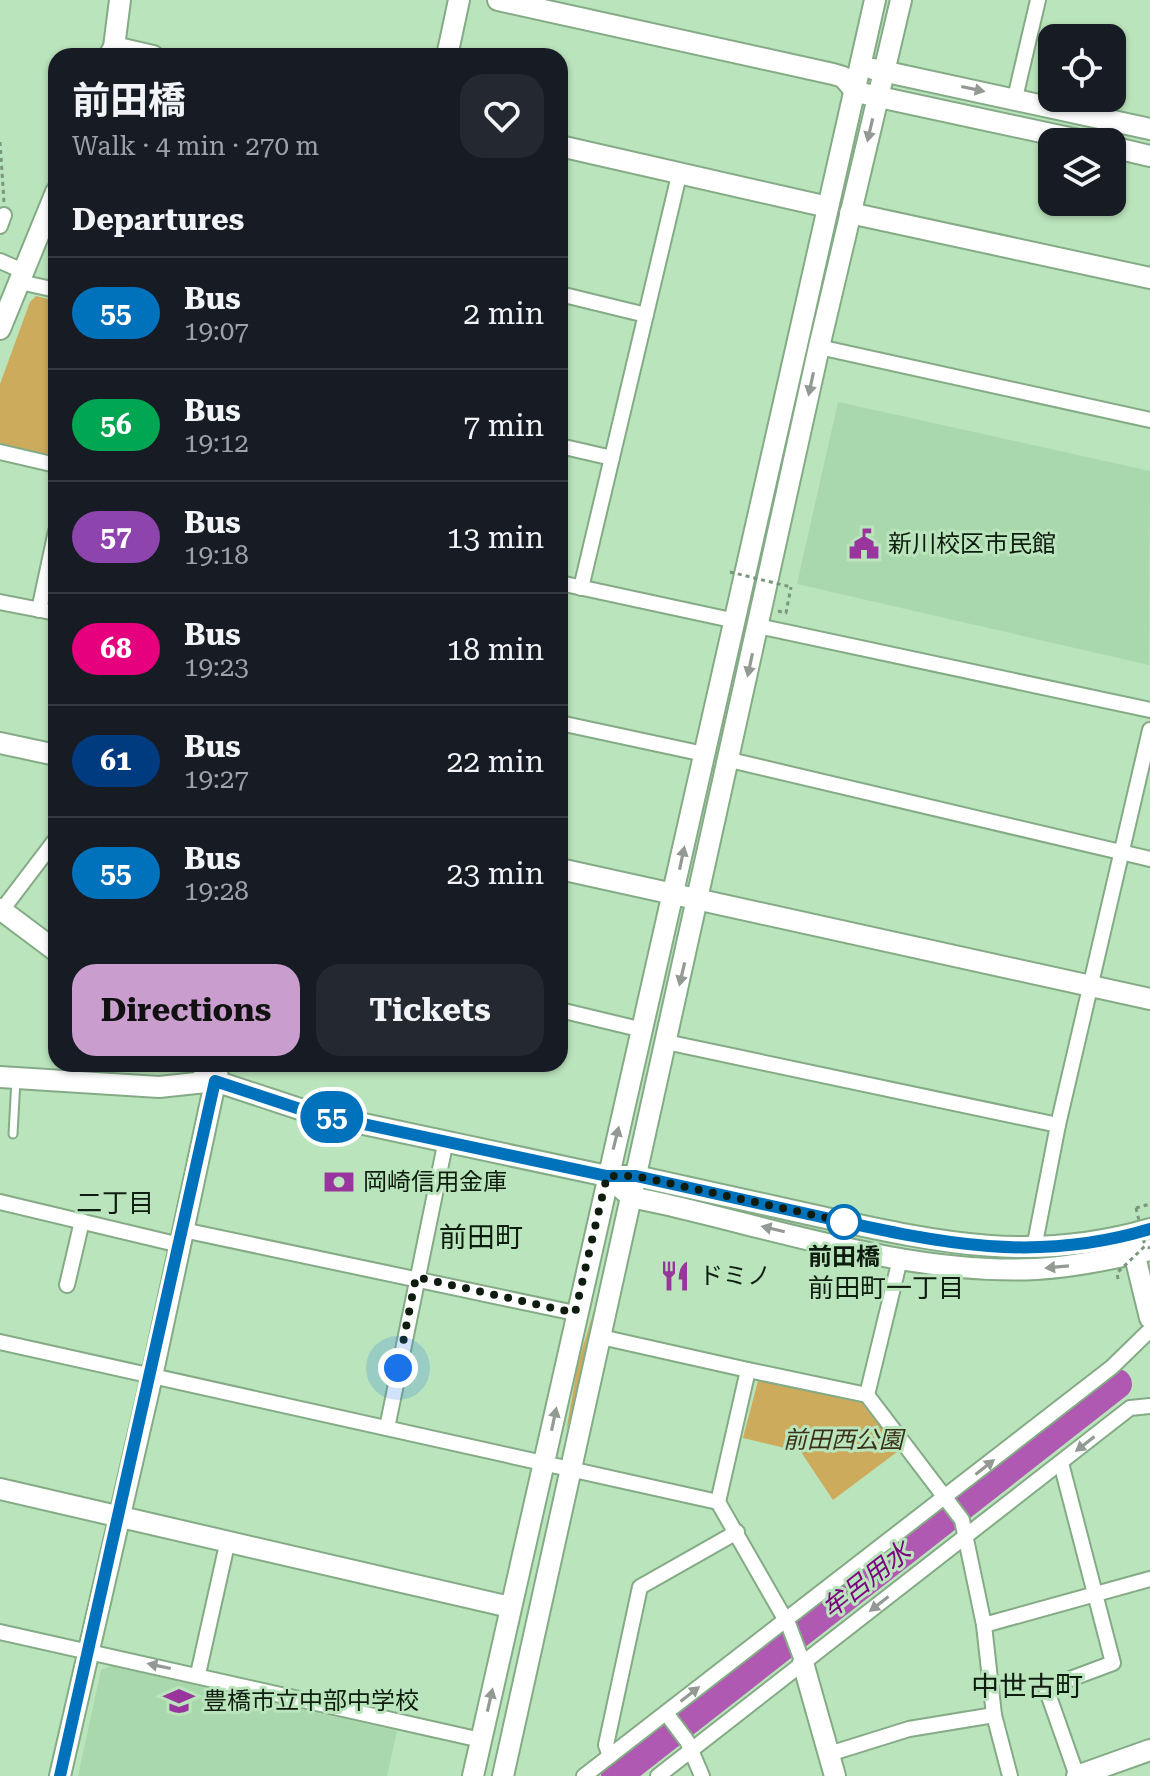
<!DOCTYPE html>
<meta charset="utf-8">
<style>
body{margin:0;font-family:"Roboto Serif","Noto Sans JP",serif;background:#242831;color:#f1f3f6;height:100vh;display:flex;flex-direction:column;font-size:30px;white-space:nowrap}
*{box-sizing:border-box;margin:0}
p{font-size:26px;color:#9ea1a6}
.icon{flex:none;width:44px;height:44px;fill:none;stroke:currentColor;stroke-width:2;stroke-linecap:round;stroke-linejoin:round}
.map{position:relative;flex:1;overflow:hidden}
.drawer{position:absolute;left:48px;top:48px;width:520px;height:1024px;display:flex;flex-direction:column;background:#171b24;border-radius:24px;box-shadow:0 2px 6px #0004}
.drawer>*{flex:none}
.badge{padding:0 16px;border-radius:26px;font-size:28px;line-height:52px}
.fabs{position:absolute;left:1038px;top:24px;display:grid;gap:16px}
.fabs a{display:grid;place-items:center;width:88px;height:88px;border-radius:16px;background:#171b24;box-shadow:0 2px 6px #0004;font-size:40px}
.you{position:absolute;width:40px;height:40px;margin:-20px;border:6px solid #fff;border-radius:50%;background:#1a73e8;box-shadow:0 0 0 12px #1a73e833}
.map>.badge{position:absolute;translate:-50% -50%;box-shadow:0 0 0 4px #fff}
h2{padding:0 24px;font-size:30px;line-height:72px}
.round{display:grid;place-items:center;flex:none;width:84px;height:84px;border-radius:24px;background:#242831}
.summary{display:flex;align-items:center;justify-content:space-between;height:136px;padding:0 24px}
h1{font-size:38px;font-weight:700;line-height:60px}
.button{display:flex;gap:16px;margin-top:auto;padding:16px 24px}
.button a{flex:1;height:92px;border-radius:24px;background:#c99ece;color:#111;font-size:32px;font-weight:700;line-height:92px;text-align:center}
.button a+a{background:#242831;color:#f1f3f6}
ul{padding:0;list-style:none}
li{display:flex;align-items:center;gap:24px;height:112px;padding:0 24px;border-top:2px solid #363941}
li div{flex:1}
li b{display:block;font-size:30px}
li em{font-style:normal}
li .badge{min-width:88px;font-weight:700;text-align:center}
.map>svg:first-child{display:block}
</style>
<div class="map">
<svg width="1150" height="1776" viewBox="0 0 1150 1776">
<rect width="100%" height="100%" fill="#bae4bc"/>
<g fill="#a9d8ac">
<polygon points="838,402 1150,471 1149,665 797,584"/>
<polygon points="111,1666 397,1731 387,1776 78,1776 101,1670"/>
</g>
<g fill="#cdab5c">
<polygon points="36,296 56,301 56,460 0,447 0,384 30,302"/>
<polygon points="603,1281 599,1326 566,1432 578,1363"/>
<polygon points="759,1377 869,1404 901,1449 833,1500 801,1452 743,1438"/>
</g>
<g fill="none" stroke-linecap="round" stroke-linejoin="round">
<polyline stroke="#b059b2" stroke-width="30" points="616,1776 1117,1384"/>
<g stroke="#84ab86" stroke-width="11">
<polyline id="lane" points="13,1134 16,1080"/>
</g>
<g stroke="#84ab86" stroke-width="18">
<g id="street">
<polyline points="1015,98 1038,0"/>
<polyline points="0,226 4,215"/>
<polyline points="0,261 25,272"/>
<polyline points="20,282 56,290"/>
<polyline points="560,294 646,315"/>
<polyline points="819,347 1150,420"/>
<polyline points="560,446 612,458"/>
<polyline points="0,452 56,465"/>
<polyline points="560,583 736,621"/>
<polyline points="581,588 680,171"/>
<polyline points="0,602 56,613"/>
<polyline points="39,610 56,531"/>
<polyline points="758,626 1150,710"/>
<polyline points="560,723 704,754"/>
<polyline points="730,760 1150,859"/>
<polyline points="2,910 56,839"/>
<polyline points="560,1010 643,1030"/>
<polyline points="666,1042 1058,1125"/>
<polyline points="0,1202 180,1245"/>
<polyline points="183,1230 575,1313"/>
<polyline points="1034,1248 1058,1125 1150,730"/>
<polyline points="900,1259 867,1395 962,1520 984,1625 994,1715 1010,1776"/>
<polyline points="67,1285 82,1221"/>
<polyline points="601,1337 748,1370"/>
<polyline points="0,1342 718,1502 789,1626 803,1663"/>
<polyline points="387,1428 446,1140"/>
<polyline points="1061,1463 1113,1663 1046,1688 1077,1776"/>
<polyline points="718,1502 748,1370 867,1395"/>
<polyline points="984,1625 1150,1579"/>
<polyline points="0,1632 481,1740"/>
<polyline points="198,1674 228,1540"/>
<polyline points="666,1713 687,1741 702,1776"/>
<polyline points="829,1754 909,1729 994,1715"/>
<polyline points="610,1756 606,1745 640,1587 737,1532"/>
<polyline points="584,1776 1112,1367 1150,1330"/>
<polyline points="658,1776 1130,1408 1150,1406"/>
</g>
</g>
<g stroke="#84ab86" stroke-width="24">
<g id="secondary">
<polyline points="498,0 833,74 843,77 856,92 1088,142"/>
<polyline points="114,47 153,56"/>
<polyline points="109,56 114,47 120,0"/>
<polyline points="447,56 459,0"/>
<polyline points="873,69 1150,129"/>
<polyline points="560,146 828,207"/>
<polyline points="1112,147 1150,156"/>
<polyline points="850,213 1150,278"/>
<polyline points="0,329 56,192"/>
<polyline points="0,743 56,755"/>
<polyline points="560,869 1150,999"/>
<polyline points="0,909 56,951"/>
<path d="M 200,1064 L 215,1081 L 312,1113 L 607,1176 L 636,1176 C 700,1190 763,1204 826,1218 C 941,1243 1033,1263 1150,1229"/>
<polyline points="0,1077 159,1087 215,1081"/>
<path d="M 622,1189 L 631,1197 L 664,1204 C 782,1231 913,1275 1036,1269 C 1074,1267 1112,1259 1150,1250"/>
<polyline points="1132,1244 1150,1318"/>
<polyline points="0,1489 510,1607"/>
<polyline points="803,1663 835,1776"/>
<polyline points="60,1776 152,1376 219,1064"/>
<polyline points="473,1776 875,0"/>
<polyline points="503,1776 819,347 901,0"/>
<polyline points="1077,1776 1150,1750"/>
</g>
</g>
<g stroke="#79987a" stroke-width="3" stroke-dasharray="4 4" stroke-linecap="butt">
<polyline points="0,142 4,202"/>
<polyline points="778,611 786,613 791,587"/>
<polyline points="1136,1208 1150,1204"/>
</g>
<use href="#lane" stroke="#fff" stroke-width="7"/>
<use href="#street" stroke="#fff" stroke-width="14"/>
<use href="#secondary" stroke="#fff" stroke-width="20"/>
<g stroke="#79987a" stroke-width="3" stroke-dasharray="4 4" stroke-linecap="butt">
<polyline points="730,572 791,587"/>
<polyline points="1136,1208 1145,1246"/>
<polyline points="1118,1279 1117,1273 1145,1246 1150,1248"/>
</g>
</g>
<defs><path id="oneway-solid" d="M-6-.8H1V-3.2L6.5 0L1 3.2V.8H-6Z" transform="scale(2)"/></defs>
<g fill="#939993">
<use href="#oneway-solid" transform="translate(973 89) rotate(12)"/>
<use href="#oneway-solid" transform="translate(870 130) rotate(103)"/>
<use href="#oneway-solid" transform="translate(811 384) rotate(102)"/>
<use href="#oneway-solid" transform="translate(750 665) rotate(102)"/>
<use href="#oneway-solid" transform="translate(682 858) rotate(-78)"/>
<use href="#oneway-solid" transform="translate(682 974) rotate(103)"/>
<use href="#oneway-solid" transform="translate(616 1138) rotate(-76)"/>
<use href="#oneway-solid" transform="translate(773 1229) rotate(-167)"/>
<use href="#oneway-solid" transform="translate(1057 1267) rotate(175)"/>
<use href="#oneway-solid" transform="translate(554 1419) rotate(-78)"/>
<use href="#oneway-solid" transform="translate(1085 1444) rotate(142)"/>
<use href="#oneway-solid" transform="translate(985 1467) rotate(-38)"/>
<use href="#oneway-solid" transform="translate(879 1604) rotate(142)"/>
<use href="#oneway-solid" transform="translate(159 1666) rotate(-168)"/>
<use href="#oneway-solid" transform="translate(690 1694) rotate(-38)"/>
<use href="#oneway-solid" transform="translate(490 1700) rotate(-77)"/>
</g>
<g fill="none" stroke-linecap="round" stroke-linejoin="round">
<g stroke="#fff" stroke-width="18">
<path id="line" d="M 60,1776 L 215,1081 L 312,1113 L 607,1176 L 636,1176 C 700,1190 763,1204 826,1218 C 940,1243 1034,1264 1150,1229"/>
</g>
<use href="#line" stroke="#0072bc" stroke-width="12"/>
<polyline stroke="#0e1d0f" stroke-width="8" stroke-dasharray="0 14.4" points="398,1368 416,1277 575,1313 607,1176 636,1176 855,1224 844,1222"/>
</g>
<defs>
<g id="civic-bare" transform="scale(2.4)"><path d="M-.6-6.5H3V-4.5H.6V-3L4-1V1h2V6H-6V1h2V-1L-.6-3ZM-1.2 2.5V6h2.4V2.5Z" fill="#99369d" stroke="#bae4bc" stroke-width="2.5" paint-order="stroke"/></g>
<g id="bank-bare" transform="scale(2.4)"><path d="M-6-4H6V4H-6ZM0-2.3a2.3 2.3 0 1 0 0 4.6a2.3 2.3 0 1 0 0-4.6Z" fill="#99369d" stroke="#bae4bc" stroke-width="2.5" paint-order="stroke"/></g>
<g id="restaurant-bare" transform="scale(2.4)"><path d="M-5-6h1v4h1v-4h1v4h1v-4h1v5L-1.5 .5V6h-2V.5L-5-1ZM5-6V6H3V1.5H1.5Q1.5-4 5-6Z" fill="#99369d" stroke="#bae4bc" stroke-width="2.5" paint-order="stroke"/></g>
<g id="school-bare" transform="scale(2.4)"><path d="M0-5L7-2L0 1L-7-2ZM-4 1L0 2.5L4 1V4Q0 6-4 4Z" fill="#99369d" stroke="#bae4bc" stroke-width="2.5" paint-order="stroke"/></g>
</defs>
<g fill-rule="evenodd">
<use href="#civic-bare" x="864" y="544"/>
<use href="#bank-bare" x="339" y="1182"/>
<use href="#restaurant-bare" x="675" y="1276"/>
<use href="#school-bare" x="179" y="1701"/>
</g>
<circle fill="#fff" stroke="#0072bc" stroke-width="4" cx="844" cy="1222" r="16"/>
<g text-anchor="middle" stroke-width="6" stroke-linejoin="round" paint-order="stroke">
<g font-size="24" fill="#0e1d0f" stroke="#bae4bc" text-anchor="start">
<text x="888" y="552">新川校区市民館</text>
<text x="363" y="1190">岡崎信用金庫</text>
<text x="699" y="1284">ドミノ</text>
<text x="203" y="1709">豊橋市立中部中学校</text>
</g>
<g font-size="24" font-weight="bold" fill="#0e1d0f" stroke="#bae4bc">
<text x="844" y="1265">前田橋</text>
</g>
<g font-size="24" font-style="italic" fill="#3b311b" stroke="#bae4bc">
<text x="843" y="1448">前田西公園</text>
</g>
<g font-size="26" fill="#0e1d0f" stroke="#bae4bc">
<text x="115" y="1212">二丁目</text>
<text x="886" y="1297">前田町一丁目</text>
</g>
<g font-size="26" font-style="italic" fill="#7b0580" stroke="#bae4bc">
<text transform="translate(866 1580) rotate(-38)" y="9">牟呂用水</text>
</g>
<g font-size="28" fill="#0e1d0f" stroke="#bae4bc">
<text x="481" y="1247">前田町</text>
<text x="1027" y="1696">中世古町</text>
</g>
</g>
</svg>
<div class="fabs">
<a><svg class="icon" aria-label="locate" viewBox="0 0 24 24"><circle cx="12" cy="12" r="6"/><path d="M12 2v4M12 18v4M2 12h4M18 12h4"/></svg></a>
<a><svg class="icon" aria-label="layers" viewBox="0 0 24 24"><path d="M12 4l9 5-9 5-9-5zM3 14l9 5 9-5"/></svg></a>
</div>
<div class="you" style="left:398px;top:1368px"></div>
<b class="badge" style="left:332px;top:1117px;background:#0072bc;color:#fff">55</b>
<section class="drawer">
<div class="summary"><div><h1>前田橋</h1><p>Walk · 4 min · 270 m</p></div><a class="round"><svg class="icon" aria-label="heart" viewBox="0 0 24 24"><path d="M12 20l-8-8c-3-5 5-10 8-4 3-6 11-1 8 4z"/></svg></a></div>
<h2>Departures</h2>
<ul>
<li><span class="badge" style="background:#0072bc;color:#fff">55</span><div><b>Bus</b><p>19:07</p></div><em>2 min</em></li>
<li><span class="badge" style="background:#00a651;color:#fff">56</span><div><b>Bus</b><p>19:12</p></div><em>7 min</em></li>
<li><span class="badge" style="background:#8e44ad;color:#fff">57</span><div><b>Bus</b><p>19:18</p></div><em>13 min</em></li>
<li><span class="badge" style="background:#e6007e;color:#fff">68</span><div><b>Bus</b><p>19:23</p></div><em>18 min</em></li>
<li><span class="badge" style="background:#003b80;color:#fff">61</span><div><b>Bus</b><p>19:27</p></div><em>22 min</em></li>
<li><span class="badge" style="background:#0072bc;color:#fff">55</span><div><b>Bus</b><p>19:28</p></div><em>23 min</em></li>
</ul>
<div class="button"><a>Directions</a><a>Tickets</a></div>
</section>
</div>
